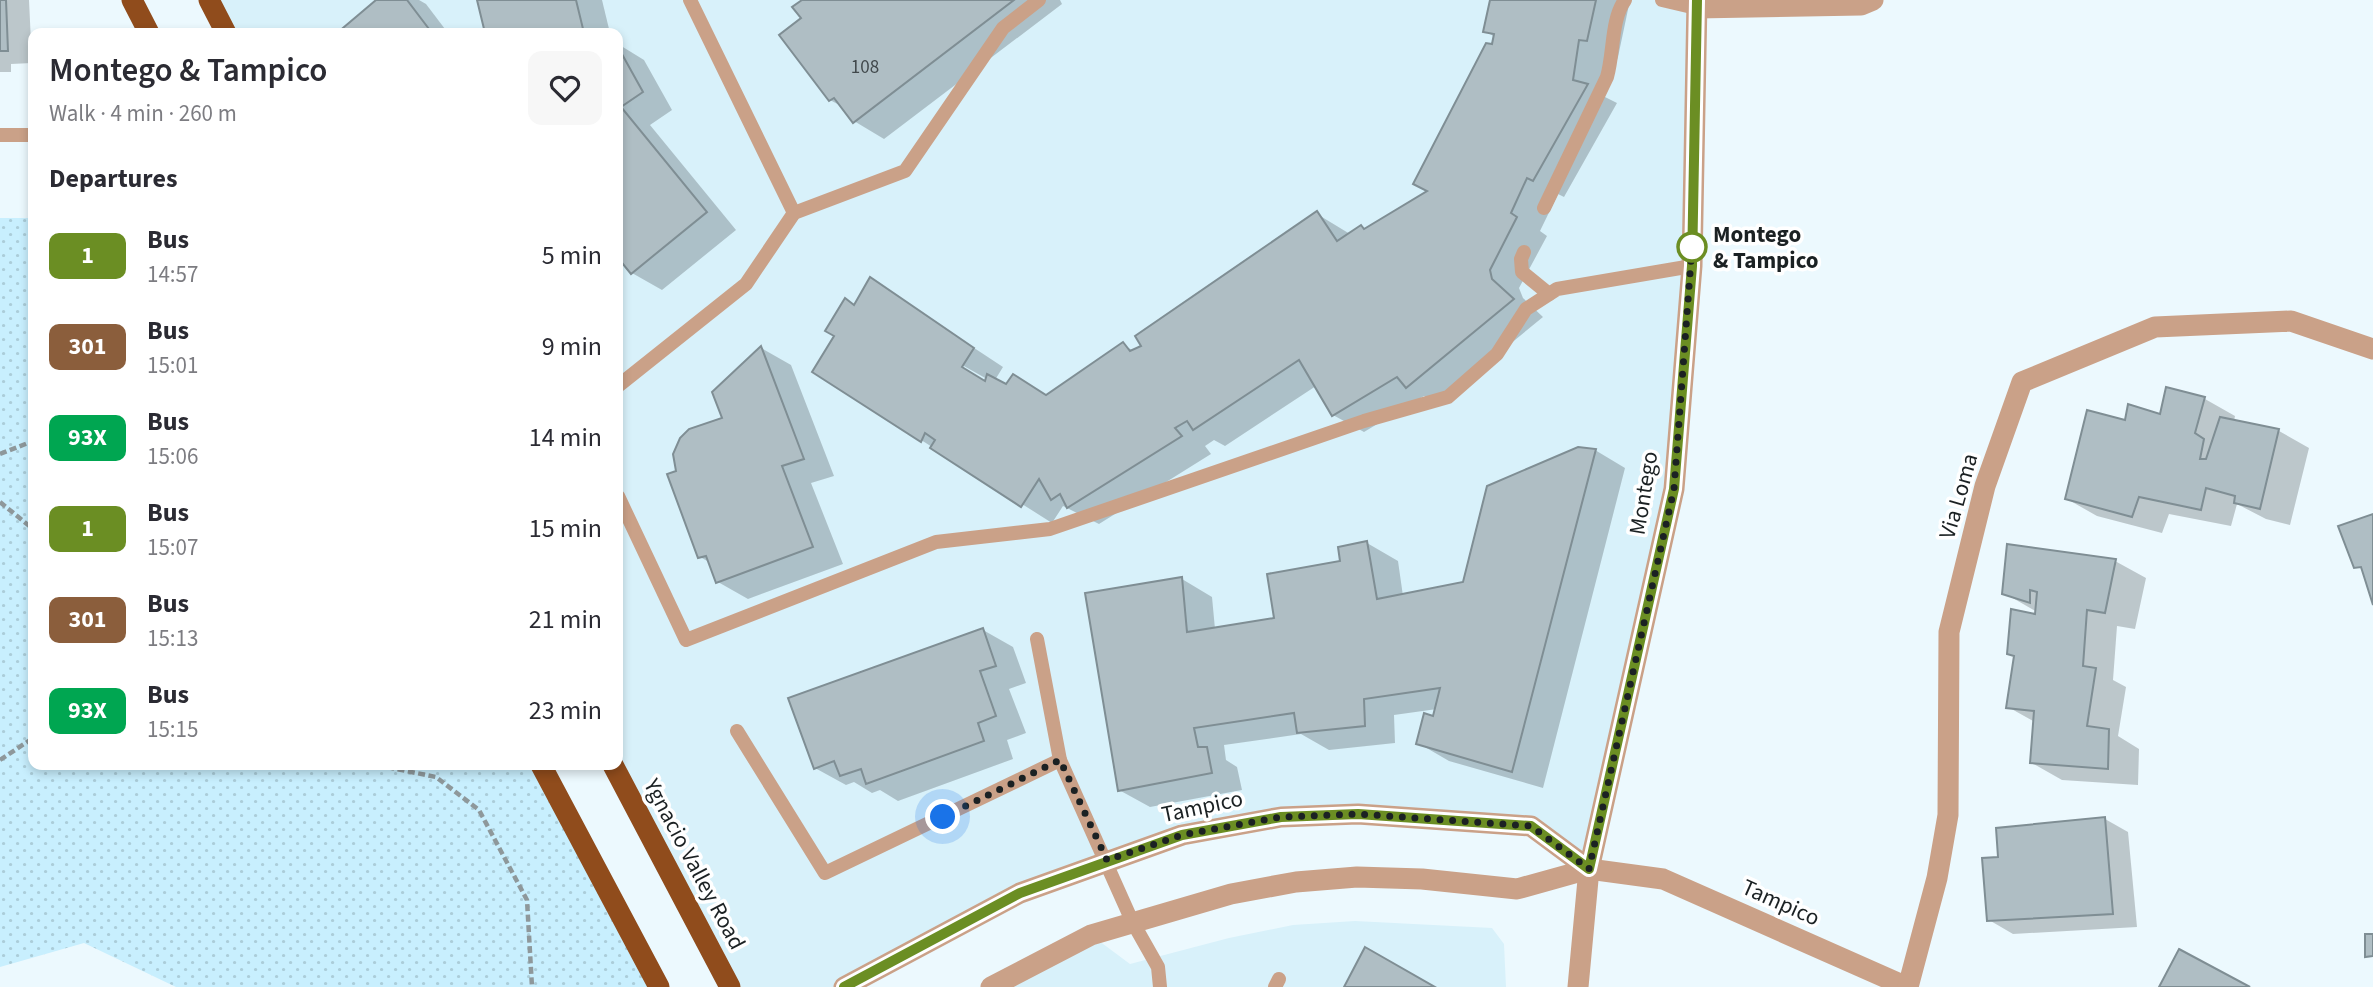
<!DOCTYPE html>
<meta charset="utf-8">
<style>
body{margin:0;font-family:"Source Sans 3",sans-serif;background:#f7f7f7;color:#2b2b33;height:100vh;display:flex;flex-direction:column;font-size:26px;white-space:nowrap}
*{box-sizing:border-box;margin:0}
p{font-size:23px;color:#7c7c81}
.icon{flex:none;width:38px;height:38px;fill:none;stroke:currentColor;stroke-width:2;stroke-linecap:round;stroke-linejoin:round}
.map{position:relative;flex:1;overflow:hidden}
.drawer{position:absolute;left:28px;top:28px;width:595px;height:742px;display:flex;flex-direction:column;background:#fff;border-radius:14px;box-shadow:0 4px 10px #0003}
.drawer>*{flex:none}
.badge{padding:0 14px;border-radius:10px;font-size:24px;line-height:46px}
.you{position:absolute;width:35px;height:35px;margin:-18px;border:5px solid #fff;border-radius:50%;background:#1a73e8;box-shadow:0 0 0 10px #1a73e833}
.map>.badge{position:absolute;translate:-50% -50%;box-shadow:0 0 0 4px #fff}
h2{padding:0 21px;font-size:26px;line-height:63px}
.round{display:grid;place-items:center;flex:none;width:74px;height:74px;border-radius:14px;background:#f7f7f7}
.headline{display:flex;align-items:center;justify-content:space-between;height:119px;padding:0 21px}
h1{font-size:33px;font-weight:600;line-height:52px}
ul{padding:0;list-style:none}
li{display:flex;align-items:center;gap:21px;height:91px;padding:0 21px}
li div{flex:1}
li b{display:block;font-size:26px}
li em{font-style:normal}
li .badge{min-width:77px;font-weight:700;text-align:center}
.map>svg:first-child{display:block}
</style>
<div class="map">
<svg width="2373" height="987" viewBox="0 0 2373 987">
<defs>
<pattern id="grass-dots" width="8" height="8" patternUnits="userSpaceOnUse" patternTransform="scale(1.75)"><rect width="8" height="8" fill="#c8effe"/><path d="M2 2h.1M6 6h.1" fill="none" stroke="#abcdd9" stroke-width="1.8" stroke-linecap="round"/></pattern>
</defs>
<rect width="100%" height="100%" fill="#ecf9fe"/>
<g fill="#d8f1fa">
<polygon points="209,0 1697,0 1674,489 1589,869 1531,826 1281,817 1107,860 844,987 730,987 618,765 618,33 226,33"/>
<polygon points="1355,921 1492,928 1504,944 1506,987 991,987 1091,935 1130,964 1229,938 1293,925"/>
</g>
<polygon fill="url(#grass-dots)" points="0,218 33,218 33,765 541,765 659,987 176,987 84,943 0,967"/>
<g fill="#0003" fill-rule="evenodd">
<polygon points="0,0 29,0 32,63 11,64 11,72 0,72"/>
<polygon points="379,0 419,0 426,4 448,33 340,33"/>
<polygon points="479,0 602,0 610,33 487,33"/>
<polygon points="805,0 1060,0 1062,4 884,139 854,121 843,107 830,100 803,19"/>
<path d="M 1491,0 L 1630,0 L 1618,57 L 1603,96 L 1617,103 L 1564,197 L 1558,194 L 1540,231 L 1547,236 L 1519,288 L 1523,298 L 1543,317 L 1437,404 L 1424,396 L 1364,432 L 1333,415 L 1316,386 L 1225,446 L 1214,440 L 1205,446 L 1211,454 L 1099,524 L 1063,506 L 1052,523 L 814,372 L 871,280 L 1003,367 L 995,380 L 1006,386 L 1048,396 L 1123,345 L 1134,351 L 1143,346 L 1317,214 L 1350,234 L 1361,227 L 1366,229 L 1430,191 L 1493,46 L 1495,37 L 1485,31 ZM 955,361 L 987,379 L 987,383 L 953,364 Z"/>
<polygon points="618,44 644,60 672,110 650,125 736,230 662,290 632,273 618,255"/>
<polygon points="761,348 791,365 834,476 811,483 843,564 748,599 718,582 711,563 700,557 678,472 725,419"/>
<polygon points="2167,389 2205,399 2235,416 2234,421 2279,431 2309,448 2290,525 2266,519 2237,504 2231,526 2169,514 2162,533 2097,516 2067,499 2126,422 2162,417"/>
<polygon points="1595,450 1625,468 1543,788 1449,761 1418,743 1437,709 1394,715 1395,743 1329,750 1301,734 1224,745 1226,760 1237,767 1242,790 1150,807 1119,790 1182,579 1212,597 1215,629 1276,619 1367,543 1398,561 1403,596 1464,584"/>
<polygon points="2115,561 2146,578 2135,629 2117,626 2113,680 2126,687 2118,736 2139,749 2138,785 2062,780 2032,763 2035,722 2008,707 2015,657 2009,653 2037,612 2004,593"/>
<polygon points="983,630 1013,647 1026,683 1009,689 1026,733 1007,740 1013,759 898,801 880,790 872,793 854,782 846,785 815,768"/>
<polygon points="2105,819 2128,832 2137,927 2013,934 1989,920 1999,858"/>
</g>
<g fill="#afbec4" stroke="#7f8e94" stroke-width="2">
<polygon points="0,0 6,0 8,51 0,51"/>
<polygon points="376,0 407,0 432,33 337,33"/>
<polygon points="477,0 576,0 584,33 485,33"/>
<polygon points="802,0 1014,0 853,123 834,98 829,101 779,35 801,18 792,7"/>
<polygon points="1490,0 1596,0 1587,41 1579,40 1573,80 1588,84 1533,181 1527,178 1511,213 1517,217 1490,270 1492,279 1514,299 1406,388 1397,377 1332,416 1299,360 1193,430 1187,421 1175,428 1182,436 1067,508 1060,494 1051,500 1039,479 1021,507 930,448 935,440 925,433 921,442 812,372 834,336 825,331 845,298 854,305 870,277 974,348 962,367 985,381 987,374 1006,384 1013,374 1046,395 1123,342 1130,351 1141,346 1135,336 1317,211 1337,241 1361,225 1364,229 1427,191 1413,184 1486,43 1492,44 1494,34 1483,32"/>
<polygon points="618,47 643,92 621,107 707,212 631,274 618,258"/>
<polygon points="761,346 804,459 782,466 813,547 716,583 706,556 698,558 667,474 676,471 673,454 680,438 689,429 722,418 712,392"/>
<polygon points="2166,387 2205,397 2195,433 2204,439 2200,459 2206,459 2220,417 2279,429 2260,509 2234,503 2235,496 2206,488 2201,510 2139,497 2132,517 2065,499 2087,410 2125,420 2128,404 2160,414"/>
<polygon points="1578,447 1596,449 1512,772 1416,744 1424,713 1433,716 1440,688 1364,699 1365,726 1297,733 1294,713 1194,728 1198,747 1207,747 1212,773 1118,791 1085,593 1182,577 1187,632 1274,618 1267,574 1340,561 1338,547 1367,541 1377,599 1463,582 1487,486"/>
<polygon points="2373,514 2373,605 2361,567 2354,568 2338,526"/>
<polygon points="2007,544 2116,559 2105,613 2087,610 2083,666 2096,668 2087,726 2109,729 2108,769 2030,763 2034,711 2006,708 2014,656 2007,654 2011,609 2035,614 2037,592 2030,590 2030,603 2002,594"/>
<polygon points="983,628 996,666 980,671 996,716 978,723 984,741 866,784 861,769 840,776 834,761 814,769 788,698"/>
<polygon points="2105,817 2113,914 1987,921 1982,858 1998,857 1996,828"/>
<polygon points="2365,934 2373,934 2373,956 2365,957"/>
<polygon points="1365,947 1435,987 1344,987"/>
<polygon points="2179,949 2250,987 2159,987"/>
</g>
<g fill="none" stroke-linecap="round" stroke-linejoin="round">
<g stroke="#8e989b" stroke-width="4.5" stroke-dasharray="7 3.5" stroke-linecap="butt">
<polyline points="0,454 33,441"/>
<polyline points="0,502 33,529"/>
<polyline points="0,760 33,738"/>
<polyline points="377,765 436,777 479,810 527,900 532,987"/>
</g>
<g stroke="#caa188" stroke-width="14">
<polyline points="690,0 794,213"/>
<polyline points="1662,0 1696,8"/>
<polyline points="0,135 33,135"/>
<path d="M 1544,208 L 1607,77 C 1614,53 1611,19 1625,0"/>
<polyline points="1524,252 1521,259 1522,272 1549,294"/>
<polyline points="618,386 746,284 794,213 905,171 1003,28 1039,0"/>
<polyline points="618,496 686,640 936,542 1050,529 1364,421 1448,397 1497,354 1526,309 1557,289 1692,266"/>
<polyline points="737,731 825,873 1060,760 1037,639"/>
<polyline points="1060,760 1132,921 1158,967 1160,987"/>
<polyline points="1275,987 1279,979"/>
</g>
<g stroke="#caa188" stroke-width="21">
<polyline points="1696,8 1861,5 1873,0"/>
<polyline points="844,987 1020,893 1182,835 1281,817 1358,814 1531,826 1589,869"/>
<polyline points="991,987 1091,935 1231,894 1296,882 1357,877 1422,879 1517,889 1589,869 1663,879 1907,987"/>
<polyline points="1578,987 1589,869 1674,489 1692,266 1697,0"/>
<polyline points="1908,987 1937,878 1948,815 1949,632 1985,486 2022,382 2155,327 2291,321 2373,349"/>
</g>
<g stroke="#904c1c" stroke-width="21">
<polyline points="132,0 149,33"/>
<polyline points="209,0 226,33"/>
<polyline points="541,765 659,987"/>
<polyline points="613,765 730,987"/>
</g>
</g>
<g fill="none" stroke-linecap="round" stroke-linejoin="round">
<g stroke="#fff" stroke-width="16">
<polyline id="line" points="844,987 1020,893 1182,835 1281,817 1358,814 1531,826 1589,869 1674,489 1692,266 1697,0"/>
</g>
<use href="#line" stroke="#6b8e23" stroke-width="10"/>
<polyline stroke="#1b2123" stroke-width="7" stroke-dasharray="0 12.6" points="943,817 1060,760 1107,860 1182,835 1281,817 1358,814 1531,826 1589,869 1674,489 1692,247"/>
</g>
<circle fill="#fff" stroke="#6b8e23" stroke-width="3.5" cx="1692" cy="247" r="14"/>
<g text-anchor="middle" stroke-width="7" stroke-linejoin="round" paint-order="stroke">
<g font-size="19" fill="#40484b">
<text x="865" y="73">108</text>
</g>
<g font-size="23" font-weight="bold" fill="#1b2123" stroke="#fff" text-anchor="start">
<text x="1713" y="242">Montego<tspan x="1713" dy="26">&amp; Tampico</tspan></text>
</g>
<g font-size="23" fill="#1b2123" stroke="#fff">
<text transform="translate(1643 493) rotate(-81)" y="8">Montego</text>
<text transform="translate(1958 496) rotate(-74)" y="8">Via Loma</text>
<text transform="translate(1202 806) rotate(-12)" y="8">Tampico</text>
<text transform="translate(695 864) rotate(62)" y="8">Ygnacio Valley Road</text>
<text transform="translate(1781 902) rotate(24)" y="8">Tampico</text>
</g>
</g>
</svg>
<div class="you" style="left:943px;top:817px"></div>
<section class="drawer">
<div class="headline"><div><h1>Montego &amp; Tampico</h1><p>Walk · 4 min · 260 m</p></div><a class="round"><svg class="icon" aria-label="heart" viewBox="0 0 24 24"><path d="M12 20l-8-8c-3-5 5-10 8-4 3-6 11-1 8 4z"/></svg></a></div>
<h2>Departures</h2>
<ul>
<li><span class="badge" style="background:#6b8e23;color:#fff">1</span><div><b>Bus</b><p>14:57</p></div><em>5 min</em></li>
<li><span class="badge" style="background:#8b5e3c;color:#fff">301</span><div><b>Bus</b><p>15:01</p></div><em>9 min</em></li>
<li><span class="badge" style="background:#00a651;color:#fff">93X</span><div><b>Bus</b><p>15:06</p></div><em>14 min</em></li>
<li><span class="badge" style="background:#6b8e23;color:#fff">1</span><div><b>Bus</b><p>15:07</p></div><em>15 min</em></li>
<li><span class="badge" style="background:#8b5e3c;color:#fff">301</span><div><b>Bus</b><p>15:13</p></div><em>21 min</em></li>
<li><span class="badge" style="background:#00a651;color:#fff">93X</span><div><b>Bus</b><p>15:15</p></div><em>23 min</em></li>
</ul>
</section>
</div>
